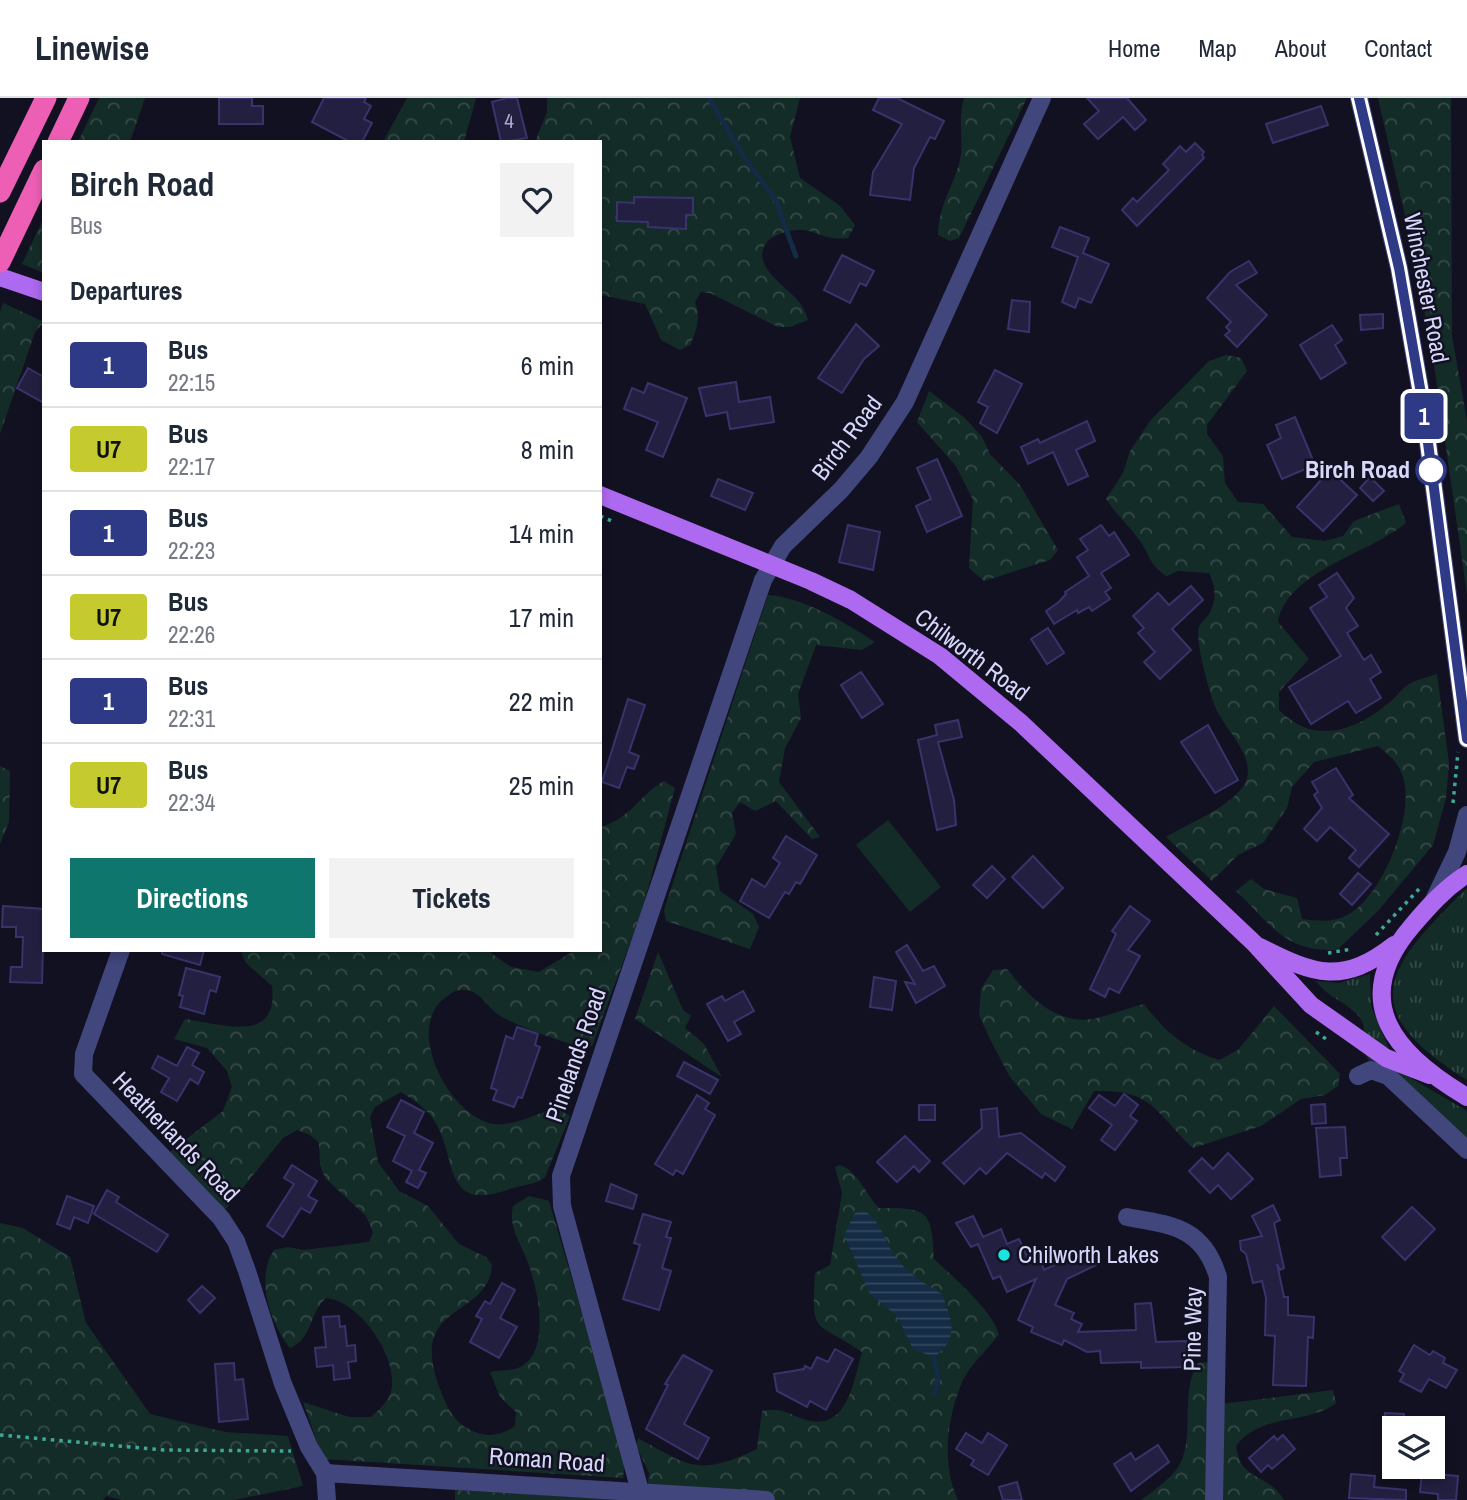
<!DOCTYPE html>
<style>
body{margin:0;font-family:"Archivo Narrow",sans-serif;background:#f2f2f3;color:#1f2937;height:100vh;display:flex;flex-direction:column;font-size:26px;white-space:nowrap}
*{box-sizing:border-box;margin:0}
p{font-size:23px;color:#747a83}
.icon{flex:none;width:38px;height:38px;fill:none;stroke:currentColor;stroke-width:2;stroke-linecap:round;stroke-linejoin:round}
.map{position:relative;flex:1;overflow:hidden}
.drawer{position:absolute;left:42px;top:42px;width:560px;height:812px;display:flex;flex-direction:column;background:#fff;border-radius:0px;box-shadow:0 4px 10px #0003}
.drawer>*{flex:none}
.badge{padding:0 14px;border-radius:5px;font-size:24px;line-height:46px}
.tools{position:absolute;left:1382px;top:1318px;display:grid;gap:14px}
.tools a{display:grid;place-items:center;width:63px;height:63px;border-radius:0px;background:#fff;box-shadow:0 4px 10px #0003;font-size:35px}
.map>.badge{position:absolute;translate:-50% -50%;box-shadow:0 0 0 4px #fff}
h2{padding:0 28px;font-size:26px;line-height:63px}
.round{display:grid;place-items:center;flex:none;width:74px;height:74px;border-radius:0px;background:#f2f2f3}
.summary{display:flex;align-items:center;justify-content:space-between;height:119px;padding:0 28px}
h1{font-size:33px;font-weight:800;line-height:52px}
.action{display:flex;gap:14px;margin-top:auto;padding:14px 28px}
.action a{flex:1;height:80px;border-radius:0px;background:#0f766e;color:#fff;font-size:28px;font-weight:800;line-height:80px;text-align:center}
.action a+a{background:#f2f2f3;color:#1f2937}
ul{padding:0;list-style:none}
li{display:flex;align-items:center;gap:21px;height:84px;padding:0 28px;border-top:2px solid #e0e1e3}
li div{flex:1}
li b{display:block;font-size:26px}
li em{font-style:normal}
li .badge{min-width:77px;font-weight:700;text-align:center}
header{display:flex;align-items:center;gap:42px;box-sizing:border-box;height:98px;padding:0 35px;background:#fff;border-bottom:2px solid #e0e1e3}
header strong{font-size:33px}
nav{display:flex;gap:38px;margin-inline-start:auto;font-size:24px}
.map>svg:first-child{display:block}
</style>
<header>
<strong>Linewise</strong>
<nav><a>Home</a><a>Map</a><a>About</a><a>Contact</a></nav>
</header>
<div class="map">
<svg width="1467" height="1402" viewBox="0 0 1467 1402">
<defs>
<pattern id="grass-tufts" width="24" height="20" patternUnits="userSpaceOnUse" patternTransform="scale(1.75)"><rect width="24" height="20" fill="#142c28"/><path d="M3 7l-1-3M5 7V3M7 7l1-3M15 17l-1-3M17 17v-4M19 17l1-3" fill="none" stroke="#354a48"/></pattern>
<pattern id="forest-crowns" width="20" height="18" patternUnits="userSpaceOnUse" patternTransform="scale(1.75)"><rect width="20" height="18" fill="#142c28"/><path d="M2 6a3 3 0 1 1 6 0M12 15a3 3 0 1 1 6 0" fill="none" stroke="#354a48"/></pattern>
<pattern id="water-rules" width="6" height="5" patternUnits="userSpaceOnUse" patternTransform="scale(1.75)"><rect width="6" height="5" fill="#132b44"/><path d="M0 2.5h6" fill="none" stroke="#354960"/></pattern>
</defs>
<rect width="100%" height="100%" fill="#121122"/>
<g fill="url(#grass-tufts)">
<path d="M 1467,790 L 1467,982 C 1353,911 1385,870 1467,790 Z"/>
<path d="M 1370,876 L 1371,908 L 1389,951 L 1364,936 C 1367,910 1329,903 1316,883 L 1339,885 Z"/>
<polygon points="1363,952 1467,1013 1467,1041 1407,984 1397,976 1372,968"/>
</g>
<g fill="url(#forest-crowns)">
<polygon points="99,0 145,0 130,44 78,44"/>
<polygon points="407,0 476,0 464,44 383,44"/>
<path d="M 547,0 L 800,0 L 790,39 L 800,80 L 839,107 L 855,127 L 848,140 C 824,143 817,132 800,132 C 779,132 751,145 767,171 C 780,190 802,198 808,222 L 790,229 L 778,229 L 710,195 L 701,194 L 695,204 C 701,220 697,231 690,247 L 680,252 L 661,242 L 645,206 L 600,197 L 600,44 L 535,44 L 547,14 Z"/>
<path d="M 964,0 L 1027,0 L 959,140 L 950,143 L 938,137 C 939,103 957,84 961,56 C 963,36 958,20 964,0 Z"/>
<polygon points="1378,0 1451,0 1452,238 1467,323 1467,496 1433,259 1412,148"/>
<polygon points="44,119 44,175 22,166"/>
<polygon points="3,205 44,224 35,234 0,336 0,214"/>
<path d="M 1226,257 L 1241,260 L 1247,273 L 1207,327 L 1207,336 L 1223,358 L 1225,385 L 1238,404 L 1263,406 L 1292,439 L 1325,443 L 1343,438 L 1354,423 L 1399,406 L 1406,425 C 1370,455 1286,474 1278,524 L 1309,561 L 1279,594 L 1279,612 C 1315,648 1355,633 1390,604 C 1397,598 1403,589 1411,585 C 1418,581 1429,579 1437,576 L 1449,665 L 1446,700 L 1433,747 L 1378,813 L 1337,852 C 1284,854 1272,827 1236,793 L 1251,781 L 1264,791 L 1297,800 L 1302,821 C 1319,823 1334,825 1349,816 C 1383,798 1417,713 1402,676 C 1397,663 1388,656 1378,648 L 1314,664 L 1292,689 L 1287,710 L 1263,745 L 1238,757 L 1212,783 L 1166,739 C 1187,726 1241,705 1247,680 C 1254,653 1220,628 1213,603 C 1208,587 1195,544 1199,529 C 1201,524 1207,520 1209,516 C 1217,502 1216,489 1209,475 L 1178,473 L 1167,478 C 1153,470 1151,462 1144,449 C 1134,432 1117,418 1106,401 L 1123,375 L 1130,353 L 1150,323 L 1209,263 Z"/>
<polygon points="929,293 965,320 982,339 990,356 1020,387 1058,452 1050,462 984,483 969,470 973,402 956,368 917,324"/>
<path d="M 768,497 C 805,500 844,524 875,544 L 862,552 L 816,547 L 798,596 L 801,620 L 785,650 L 779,684 L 820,739 L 812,741 L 776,703 L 755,713 L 740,704 L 732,715 L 736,736 L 716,769 L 720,793 L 753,816 L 759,829 L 750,851 L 666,823 L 664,812 Z"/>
<polygon points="0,668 10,673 9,724 0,746"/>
<path d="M 664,683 L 675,690 L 642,813 L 592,948 L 584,951 C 556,941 525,932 499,917 C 487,909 481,894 466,892 C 457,891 453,894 446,899 C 403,929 449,1019 494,1026 C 512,1029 538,1015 556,1010 L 570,1018 L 545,1079 C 536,1087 521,1087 510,1091 C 438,1117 460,1055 431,1018 C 423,1008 411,1000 401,994 L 375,1009 L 370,1019 L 378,1064 L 399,1093 L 428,1108 L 459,1146 L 486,1159 L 492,1167 C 488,1223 403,1202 442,1296 C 449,1314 457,1327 475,1334 C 489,1340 504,1336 515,1328 L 516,1314 L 500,1299 L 490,1274 C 500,1272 515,1273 522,1268 C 551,1251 538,1191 528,1165 C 521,1145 508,1130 513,1108 L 529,1098 L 549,1103 L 625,1362 L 623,1380 L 323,1361 L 303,1304 L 349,1319 L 371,1319 C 378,1312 388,1305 391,1294 C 400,1261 360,1203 326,1200 C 309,1215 313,1240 290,1250 C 270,1225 255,1180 274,1152 L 288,1149 L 304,1152 L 369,1144 L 373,1134 L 366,1118 L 325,1080 L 320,1067 L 319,1045 L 310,1037 L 297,1032 L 283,1040 L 225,1112 L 168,1055 L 223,1013 L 232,989 L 227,973 L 207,950 L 174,941 L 185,921 C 222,926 279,947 272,888 L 246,865 L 240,852 L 487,852 L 511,869 L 539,874 L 575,852 L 600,852 L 600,729 C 629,722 640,697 664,683 Z"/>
<polygon points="658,854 683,912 691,918 685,930 704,946 722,979 635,921"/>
<path d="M 1007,871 C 1029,899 1057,929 1097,920 C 1113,916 1128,910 1144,906 C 1165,934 1186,952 1219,962 L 1238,952 L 1274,908 L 1340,976 L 1338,988 L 1325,997 L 1301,1001 L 1261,1028 L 1193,1050 C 1155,1014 1153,991 1094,993 L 1072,1031 L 1041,1016 L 1010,979 L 990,941 L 979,917 L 981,891 L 993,872 Z"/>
<path d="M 840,1067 C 859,1074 865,1096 879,1110 C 927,1110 932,1111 934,1161 C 954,1180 991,1211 999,1236 C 988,1252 970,1266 962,1284 C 947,1320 941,1366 958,1402 L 646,1402 L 649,1375 L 636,1347 L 638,1340 C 691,1369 698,1379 757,1351 L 762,1313 C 780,1309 787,1315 803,1321 C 847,1336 853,1285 862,1254 C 815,1221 811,1240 815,1175 L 830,1167 L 842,1095 L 835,1069 Z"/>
<polygon points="0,1125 23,1130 70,1159 86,1225 150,1316 225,1334 288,1338 303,1388 234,1402 122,1402 106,1398 103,1402 0,1402"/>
<path d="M 1209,1264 L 1213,1307 L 1333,1292 L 1336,1305 C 1308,1327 1259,1315 1236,1348 C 1241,1385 1266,1373 1284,1402 L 1141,1402 C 1151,1395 1163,1386 1172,1377 C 1200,1349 1177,1299 1198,1265 Z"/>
<polygon points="455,1392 622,1402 455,1402"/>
</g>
<polygon fill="#142c28" points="888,722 941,789 910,814 856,747"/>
<path fill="url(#water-rules)" d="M 865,1113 C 885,1128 882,1141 895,1158 C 908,1176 924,1185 942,1196 C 952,1223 960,1239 934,1259 L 913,1251 L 897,1218 L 870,1196 L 844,1137 L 855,1115 Z"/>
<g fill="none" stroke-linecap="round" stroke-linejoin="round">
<g stroke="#132b44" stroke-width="5">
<polyline points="709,0 744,59 775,101 796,158"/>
<polyline points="934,1259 938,1279 935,1296"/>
</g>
</g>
<g fill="#221f41" stroke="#38336b" stroke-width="2">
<polygon points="219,0 252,0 252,8 263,8 263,26 219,26"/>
<polygon points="324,0 366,0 364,4 371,8 364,21 372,25 362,44 350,44 312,24"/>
<polygon points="507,0 517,0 527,40 501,44 492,4"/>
<polygon points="879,0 897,0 944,23 935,41 930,39 914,70 910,102 870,97 873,74 902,26 873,12"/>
<polygon points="1087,0 1127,0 1146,22 1135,32 1123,19 1098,41 1084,26 1099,13"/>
<polygon points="1321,8 1328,27 1273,45 1266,26"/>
<polygon points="1195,45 1204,54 1202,57 1204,60 1137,128 1122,112 1133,100 1137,104 1169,72 1163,66 1180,48 1186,54"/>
<polygon points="634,99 693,100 693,117 686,117 686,131 648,129 648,124 617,123 617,104 634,105"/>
<polygon points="1060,129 1089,140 1083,155 1109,166 1091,205 1079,200 1075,210 1062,204 1078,159 1052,149"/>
<polygon points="842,157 874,173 866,188 860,185 850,205 824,192"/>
<polygon points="1249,163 1257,175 1236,187 1267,217 1237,249 1225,237 1230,233 1226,229 1231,224 1207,200 1230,174"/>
<polygon points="1012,202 1030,204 1029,234 1008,231"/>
<polygon points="1383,216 1383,230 1361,232 1360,217"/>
<polygon points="856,226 879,248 864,261 842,295 818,280"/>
<polygon points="1332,227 1342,242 1335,247 1346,265 1321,281 1300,247"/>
<polygon points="28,270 44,279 44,305 17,290"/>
<polygon points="995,272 1022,286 997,335 980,325 988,309 978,304"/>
<polygon points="736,284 739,304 770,299 774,324 730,331 727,314 706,318 699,290"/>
<polygon points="648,285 687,300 663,359 646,352 658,324 624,311 632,290 644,295"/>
<polygon points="1295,319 1315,367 1282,381 1267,347 1281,340 1276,327"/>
<polygon points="1087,323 1095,343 1076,352 1088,378 1068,387 1053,354 1028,366 1021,349 1038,341 1040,345"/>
<polygon points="937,361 962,418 927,434 916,408 931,401 917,370"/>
<polygon points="1330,372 1357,397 1323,433 1297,409"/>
<polygon points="1370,379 1384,393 1373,403 1360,390"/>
<polygon points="718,381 753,395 745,412 711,398"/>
<polygon points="848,427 880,434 873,472 839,464"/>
<polygon points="1101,427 1109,438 1114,434 1129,457 1101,475 1111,490 1105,494 1110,501 1092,513 1089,509 1078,515 1077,512 1054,526 1046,513 1059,504 1066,496 1065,494 1089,478 1077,459 1088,452 1080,441"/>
<polygon points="1337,475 1354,500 1346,510 1358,528 1347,535 1364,562 1371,557 1381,574 1370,581 1381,600 1356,615 1348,603 1311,626 1289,589 1341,558 1310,510 1327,499 1319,487"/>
<polygon points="1191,488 1203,502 1172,531 1191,552 1160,581 1144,564 1155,554 1138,535 1144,530 1133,518 1158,495 1169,507"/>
<polygon points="1048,530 1064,555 1047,566 1031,541"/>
<polygon points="861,574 883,606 862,620 841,587"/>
<polygon points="628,601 645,607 629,654 639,658 634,671 627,669 619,690 602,684"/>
<polygon points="958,622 962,639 938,644 954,702 956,727 937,732 918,642 937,637 935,627"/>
<polygon points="1208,627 1238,682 1215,695 1181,644"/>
<polygon points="1336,670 1353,697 1349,700 1389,736 1359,769 1349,760 1356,752 1330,729 1317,743 1304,731 1322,710 1314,697 1318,694 1312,684"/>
<polygon points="786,738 817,757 800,786 796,784 789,796 785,794 769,820 740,803 752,781 765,789 780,765 773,760"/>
<polygon points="1033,758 1063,790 1043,810 1012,779"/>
<polygon points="992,768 1005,781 987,800 973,787"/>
<polygon points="1358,775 1371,786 1352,807 1340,796"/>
<polygon points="3,808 44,811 42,885 10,884 11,869 22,869 23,839 16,839 16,829 2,829"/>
<polygon points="1130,808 1150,823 1128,852 1140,858 1119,895 1109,890 1105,899 1090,891 1116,836 1112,833"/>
<polygon points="907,847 923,873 934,868 945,888 916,905 905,884 915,886 896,854"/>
<polygon points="162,852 204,852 200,867 162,856"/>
<polygon points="186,870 220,879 216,894 210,892 204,916 180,909 183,898 179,897"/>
<polygon points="874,879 896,883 892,912 870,909"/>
<polygon points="743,893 754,913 734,924 741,936 728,943 707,906 722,898 725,903"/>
<polygon points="517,929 538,936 535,947 540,949 522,1000 518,999 514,1009 493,1002 497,992 491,990 506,938 513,941"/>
<polygon points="187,949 199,955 192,967 204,974 198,986 190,981 177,1003 161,994 169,980 152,970 158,958 177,968"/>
<polygon points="684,964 718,982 710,996 677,978"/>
<polygon points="1124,996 1138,1007 1130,1018 1137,1023 1115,1052 1101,1042 1112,1027 1089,1010 1099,997 1115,1008"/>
<polygon points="697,997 709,1005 705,1011 715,1017 683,1076 676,1072 673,1077 655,1066"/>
<polygon points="401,1002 424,1014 414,1035 433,1045 419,1072 426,1075 418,1090 406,1084 412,1073 393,1063 405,1038 387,1029"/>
<polygon points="1325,1006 1326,1025 1312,1026 1311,1007"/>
<rect x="919" y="1007" width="16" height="15"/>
<polygon points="997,1010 999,1039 1021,1035 1065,1069 1055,1083 1045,1075 1042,1080 1007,1055 986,1076 980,1070 964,1086 943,1065 982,1030 981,1012"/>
<polygon points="1345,1029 1347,1060 1340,1060 1341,1077 1320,1079 1316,1030"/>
<polygon points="905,1038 930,1063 919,1074 914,1068 897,1084 877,1064"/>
<polygon points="1228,1055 1253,1081 1231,1101 1218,1087 1210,1095 1189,1073 1202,1060 1213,1071"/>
<polygon points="292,1067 317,1083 308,1098 317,1103 310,1115 301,1110 283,1139 267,1128 294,1086 284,1080"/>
<polygon points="611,1086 637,1097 633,1111 606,1103"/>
<polygon points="107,1092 119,1099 116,1104 168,1137 157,1154 94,1116"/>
<polygon points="67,1098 94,1108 88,1125 74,1119 70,1131 57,1126"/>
<polygon points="1273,1107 1280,1122 1274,1125 1284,1170 1280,1172 1277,1166 1284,1199 1288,1199 1288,1217 1314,1219 1313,1240 1308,1239 1306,1288 1273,1287 1275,1238 1265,1237 1266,1200 1262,1183 1253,1185 1246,1156 1241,1152 1240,1143 1262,1138 1252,1118"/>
<polygon points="1412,1109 1435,1131 1405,1162 1382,1139"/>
<polygon points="643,1116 671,1124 666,1139 671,1140 662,1170 671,1173 659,1212 623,1201 640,1147 634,1145"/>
<polygon points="973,1118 983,1139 1001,1131 1007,1146 1019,1141 1027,1158 1031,1156 1034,1162 1039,1160 1044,1172 1088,1151 1096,1167 1067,1181 1055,1207 1074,1215 1071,1221 1082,1226 1078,1234 1136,1232 1135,1206 1151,1205 1156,1244 1186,1243 1187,1269 1141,1270 1141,1264 1101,1265 1100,1253 1087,1254 1064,1242 1062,1247 1031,1234 1033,1229 1018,1222 1036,1181 1007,1194 1000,1178 993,1181 978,1146 971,1149 956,1125"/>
<polygon points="502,1185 515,1192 500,1220 517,1229 499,1260 470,1244 482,1221 476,1218 485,1203 490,1206"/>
<polygon points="202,1188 215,1200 200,1215 188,1202"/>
<polygon points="339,1218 340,1229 345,1228 347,1248 355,1247 356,1263 348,1264 350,1280 334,1282 333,1267 317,1269 315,1250 326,1249 323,1219"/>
<polygon points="1414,1247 1430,1257 1433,1253 1445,1260 1443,1265 1457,1272 1446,1290 1429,1281 1421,1294 1400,1283 1404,1276 1399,1273"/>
<polygon points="835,1251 853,1261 826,1312 810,1303 807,1309 777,1293 774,1276 804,1271 805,1268 811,1271 817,1259 828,1264"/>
<polygon points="683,1257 712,1273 684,1326 709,1340 698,1361 646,1331 668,1287 665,1286"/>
<polygon points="234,1265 235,1282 243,1281 248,1321 219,1324 215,1266"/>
<polygon points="1385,1315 1404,1316 1403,1330 1383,1330"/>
<polygon points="966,1335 982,1345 988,1335 1007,1347 988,1377 971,1367 974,1362 956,1351"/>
<polygon points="1283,1337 1295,1351 1272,1371 1268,1367 1261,1374 1249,1360 1274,1338 1277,1342"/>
<polygon points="1158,1347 1169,1364 1131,1393 1114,1366 1131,1355 1135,1362"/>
<polygon points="1422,1375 1458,1378 1456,1402 1438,1402 1438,1396 1420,1394"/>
<polygon points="1351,1376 1375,1378 1374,1389 1406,1392 1406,1402 1349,1400"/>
<polygon points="1017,1384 1022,1402 1003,1402 999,1389"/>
</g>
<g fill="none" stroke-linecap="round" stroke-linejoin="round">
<g stroke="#3ca995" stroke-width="3.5" stroke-dasharray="3.5 5" stroke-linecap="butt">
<polyline points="600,418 614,424"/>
<polyline points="1453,705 1458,654"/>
<polyline points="1376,837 1419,791"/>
<polyline points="1328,855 1352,851"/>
<polyline points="1316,934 1329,943"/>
<polyline points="0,1337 163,1352 291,1353"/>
</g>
<g stroke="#41467c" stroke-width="18">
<polyline points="1359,0 1399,170 1423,307 1467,641"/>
<polyline points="1434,802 1457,754 1467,717"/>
<polyline points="121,852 84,956 83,976 221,1120 236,1143 247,1173 283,1286 309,1349 325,1375 327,1402"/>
<polyline points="1358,978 1371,972 1388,978 1467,1052"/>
<path d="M 1127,1119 C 1172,1127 1203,1129 1218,1179 L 1214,1402"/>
<polyline points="325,1375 766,1402"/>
<polyline points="640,1393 562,1108 561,1078 763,482 783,448 841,392 869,359 905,304 1042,0"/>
</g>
<g stroke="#ad69ef" stroke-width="18">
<polyline points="0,179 44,194"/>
<polyline points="600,397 811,483 851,502 940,558 1021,625 1254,845 1311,907 1386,960 1430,977"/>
<path d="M 1467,776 C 1445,790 1429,808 1412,828 C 1347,904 1396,957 1467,999"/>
<path d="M 1260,849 C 1315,877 1343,887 1394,847"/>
</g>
<g stroke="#ed5fb4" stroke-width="21">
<polyline points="58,44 79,0"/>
<polyline points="0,94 46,0"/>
<polyline points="0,164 44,72"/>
</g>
</g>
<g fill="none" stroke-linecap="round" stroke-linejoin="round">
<g stroke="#fff" stroke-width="16">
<polyline id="line" points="1359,0 1399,170 1423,307 1467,641"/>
</g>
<use href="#line" stroke="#2e3a86" stroke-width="10"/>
</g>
<circle fill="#fff" stroke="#2e3a86" stroke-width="3.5" cx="1431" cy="372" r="14"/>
<circle fill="#19e4e0" stroke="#121122" stroke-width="2.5" cx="1004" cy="1157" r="7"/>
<g text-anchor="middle" stroke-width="5" stroke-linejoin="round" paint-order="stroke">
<g font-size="21" fill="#aaa9cc">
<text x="509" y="30">4</text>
</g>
<g font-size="24" fill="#d7d7fb" stroke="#121122">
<text transform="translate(1426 190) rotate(79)" y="8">Winchester Road</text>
<text transform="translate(847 340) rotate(-53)" y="8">Birch Road</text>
<text transform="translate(972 557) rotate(37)" y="8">Chilworth Road</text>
<text transform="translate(576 957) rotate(-71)" y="8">Pinelands Road</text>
<text transform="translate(176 1039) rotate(46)" y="8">Heatherlands Road</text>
<text transform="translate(1193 1231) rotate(-89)" y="8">Pine Way</text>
<text transform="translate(547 1362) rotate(4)" y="8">Roman Road</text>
</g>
<g font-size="24" font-weight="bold" fill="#d7d7fb" stroke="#121122" text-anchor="end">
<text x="1410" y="380">Birch Road</text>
</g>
<g font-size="24" fill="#d7d7fb" stroke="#121122" text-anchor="start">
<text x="1018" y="1165">Chilworth Lakes</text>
</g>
</g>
</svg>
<div class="tools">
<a><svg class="icon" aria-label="layers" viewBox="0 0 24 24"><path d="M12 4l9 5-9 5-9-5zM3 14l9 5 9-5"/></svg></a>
</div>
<b class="badge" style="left:1424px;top:318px;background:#2e3a86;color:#fff">1</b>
<section class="drawer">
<div class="summary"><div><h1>Birch Road</h1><p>Bus</p></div><a class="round"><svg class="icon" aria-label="heart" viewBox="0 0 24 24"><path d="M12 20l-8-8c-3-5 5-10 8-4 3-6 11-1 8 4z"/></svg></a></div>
<h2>Departures</h2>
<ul>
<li><span class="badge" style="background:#2e3a86;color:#fff">1</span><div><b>Bus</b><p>22:15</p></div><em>6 min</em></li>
<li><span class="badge" style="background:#c5cb2e;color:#111">U7</span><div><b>Bus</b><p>22:17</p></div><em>8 min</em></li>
<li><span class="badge" style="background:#2e3a86;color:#fff">1</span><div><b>Bus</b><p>22:23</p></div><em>14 min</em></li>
<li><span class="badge" style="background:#c5cb2e;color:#111">U7</span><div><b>Bus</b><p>22:26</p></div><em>17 min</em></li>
<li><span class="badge" style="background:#2e3a86;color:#fff">1</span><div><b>Bus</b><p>22:31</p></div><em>22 min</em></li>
<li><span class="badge" style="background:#c5cb2e;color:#111">U7</span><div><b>Bus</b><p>22:34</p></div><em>25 min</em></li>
</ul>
<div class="action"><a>Directions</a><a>Tickets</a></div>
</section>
</div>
